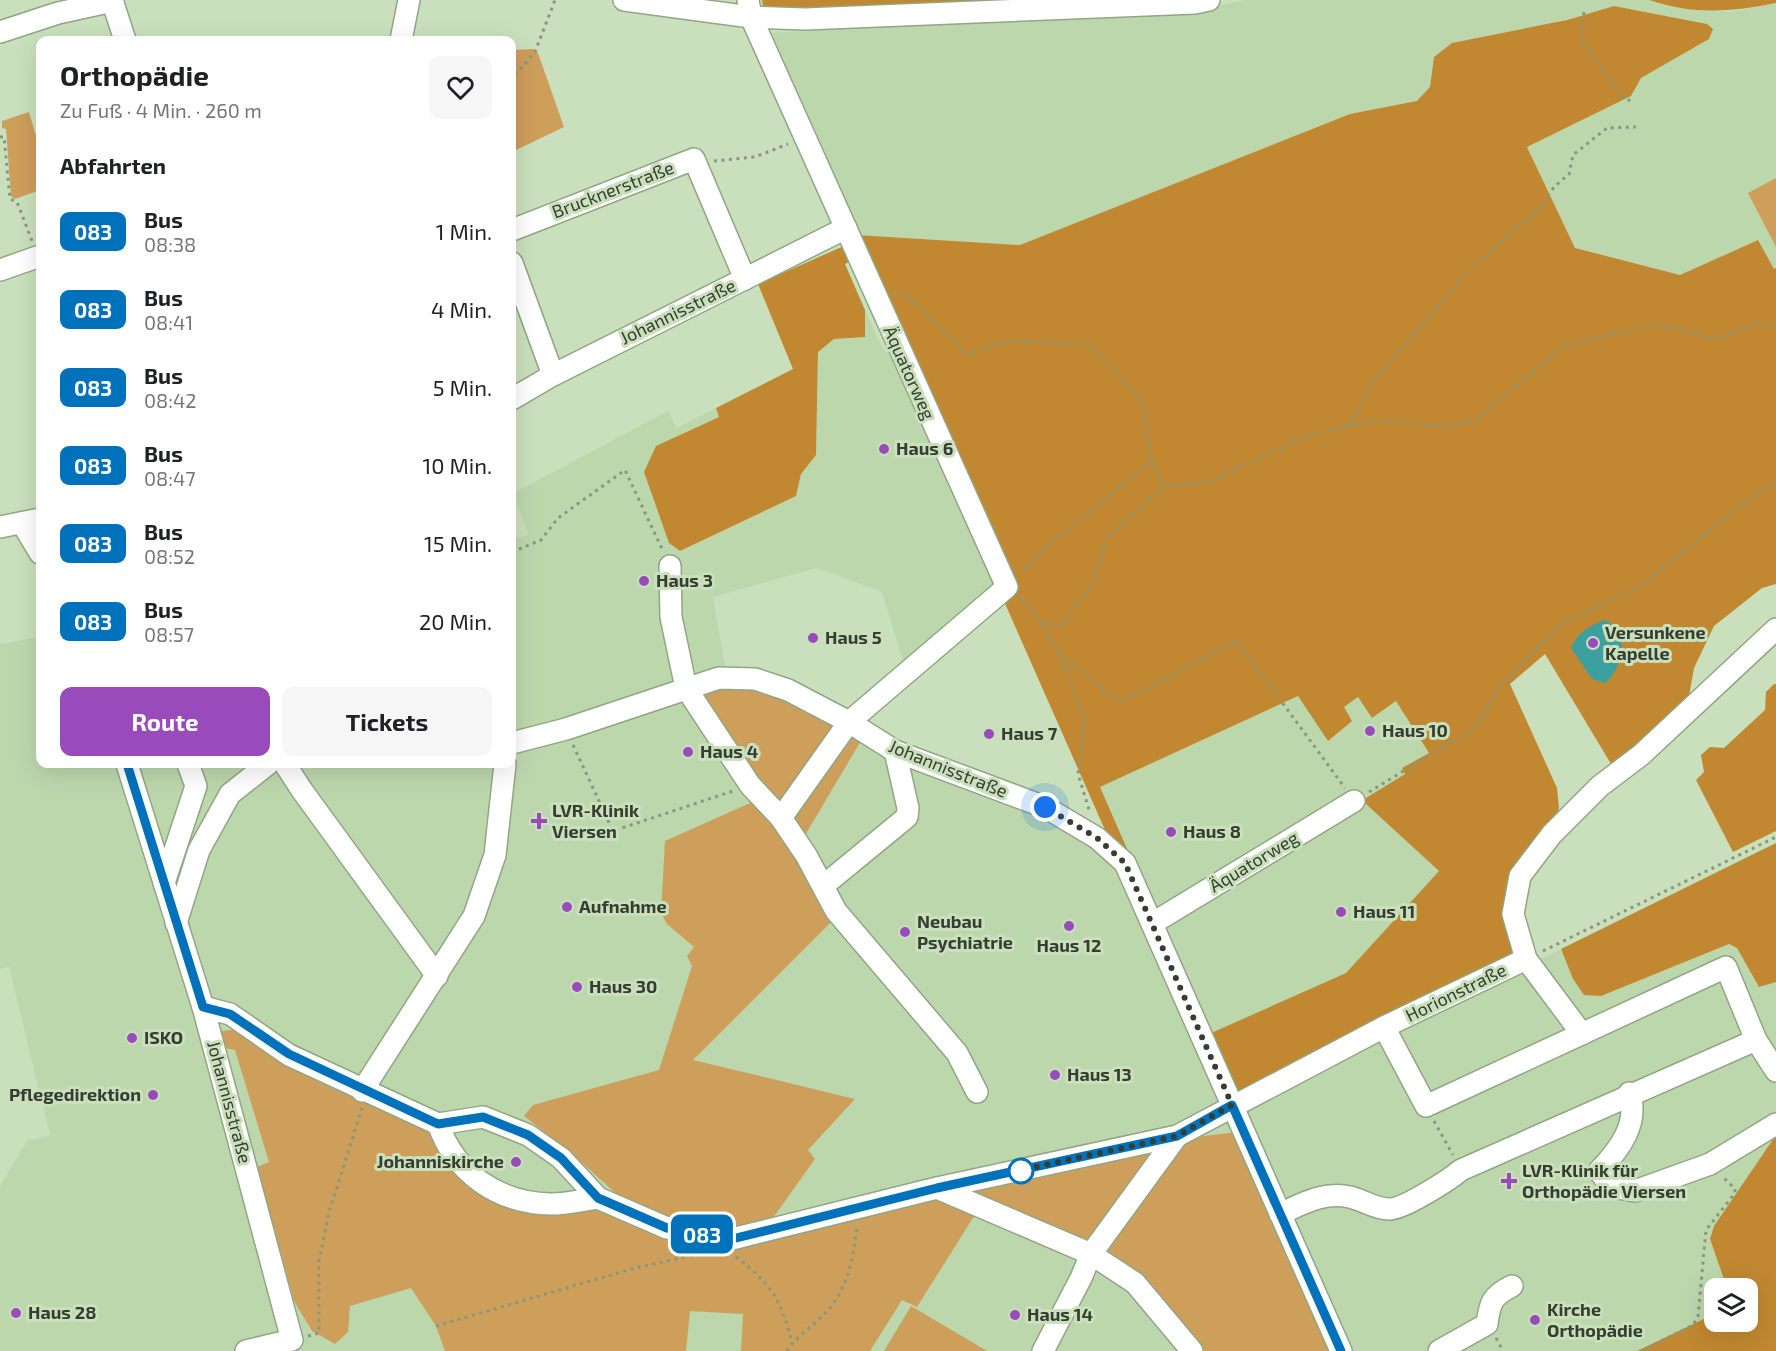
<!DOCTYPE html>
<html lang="de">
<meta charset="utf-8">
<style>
body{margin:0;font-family:"Exo 2",sans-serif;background:#f6f6f6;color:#202124;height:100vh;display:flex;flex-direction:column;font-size:22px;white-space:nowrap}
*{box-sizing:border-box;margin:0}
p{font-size:20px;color:#757577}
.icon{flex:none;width:33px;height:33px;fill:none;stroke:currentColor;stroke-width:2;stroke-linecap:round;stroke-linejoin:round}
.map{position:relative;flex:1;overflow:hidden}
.sheet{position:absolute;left:36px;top:36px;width:480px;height:732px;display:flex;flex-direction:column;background:#fff;border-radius:12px;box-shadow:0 6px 24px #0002}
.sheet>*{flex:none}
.badge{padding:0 12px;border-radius:9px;font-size:21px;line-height:39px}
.controls{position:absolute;left:1704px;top:1278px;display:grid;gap:12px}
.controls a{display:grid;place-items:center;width:54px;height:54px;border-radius:12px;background:#fff;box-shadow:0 6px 24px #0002;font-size:30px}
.you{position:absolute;width:30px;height:30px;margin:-15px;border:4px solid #fff;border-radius:50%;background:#1a73e8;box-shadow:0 0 0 9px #1a73e833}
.map>.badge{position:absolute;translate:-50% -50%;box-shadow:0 0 0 3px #fff}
h2{padding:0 24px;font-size:22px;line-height:54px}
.round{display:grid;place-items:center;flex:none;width:63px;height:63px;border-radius:12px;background:#f6f6f6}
.summary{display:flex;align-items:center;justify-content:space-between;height:102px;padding:0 24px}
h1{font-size:28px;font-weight:700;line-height:45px}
.cta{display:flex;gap:12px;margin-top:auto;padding:12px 24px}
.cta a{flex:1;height:69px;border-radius:12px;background:#994bbc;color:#fff;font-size:24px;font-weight:700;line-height:69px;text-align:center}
.cta a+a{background:#f6f6f6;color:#202124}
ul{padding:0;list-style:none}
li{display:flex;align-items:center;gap:18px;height:78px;padding:0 24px}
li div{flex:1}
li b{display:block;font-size:22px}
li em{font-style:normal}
li .badge{min-width:66px;font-weight:700;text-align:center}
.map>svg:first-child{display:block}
</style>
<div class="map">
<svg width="1776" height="1351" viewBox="0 0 1776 1351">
<rect width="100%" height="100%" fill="#cae0bc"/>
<g fill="#bdd7ad">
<polygon points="1244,0 1649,0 1667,6 1731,12 1776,3 1776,268 1774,269 1758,240 1680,275 1575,248 1527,147 1631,96 1641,78 1709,39 1712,29 1707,24 1614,6 1434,57 1430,87 1417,102 1350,114 1020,245 856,235 770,33 1196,11"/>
<polygon points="865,310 883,349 891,346 998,588 905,668 882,592 817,568 713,597 726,672 847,713 867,716 872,731 1130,857 1100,787 1298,696 1341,732 1339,729 1343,707 1359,697 1372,718 1396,701 1429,753 1402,768 1406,773 1366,798 1439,871 1346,973 1209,1034 1335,1351 0,1351 0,1186 27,1141 50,1135 9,967 0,969 0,644 40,637 40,764 512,764 512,539 528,535 514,493 668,411 677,428 716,408 719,417 656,446 680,551 796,496 801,474 816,455 818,352 834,339 865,337"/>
<polygon points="1729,944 1737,948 1759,987 1776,982 1776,1135 1714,1226 1710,1239 1727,1288 1714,1288 1714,1314 1637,1351 1349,1351 1241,1107 1561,949 1573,979 1601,996"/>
</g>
<g fill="#ce9e5b">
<polygon points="533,49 538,53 564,127 516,150 512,132 512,50"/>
<polygon points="29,112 40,150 40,190 15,199 11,196 6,129 2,128 2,121"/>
<polygon points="1776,178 1776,247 1748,193"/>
<polygon points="741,683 788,696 834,721 835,727 785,804 775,803 698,692"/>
<polygon points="847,732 862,739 804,837 792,820"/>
<polygon points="759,799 822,899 832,921 693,1060 855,1099 808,1150 815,1159 768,1225 719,1229 667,1221 621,1198 569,1151 524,1116 533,1105 659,1070 692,966 687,956 694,947 667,924 661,913 665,841"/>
<polygon points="237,1029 429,1133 459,1176 577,1209 599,1211 642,1228 698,1244 919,1200 943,1198 978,1210 917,1307 902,1300 870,1351 741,1351 743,1314 690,1311 686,1351 445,1351 436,1326 411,1288 350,1306 348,1332 335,1344 312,1331 294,1301 257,1167 269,1162 235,1050 220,1047 222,1031"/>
<polygon points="1239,1132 1335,1351 1202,1351 1186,1329 1108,1257 1109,1243 1178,1147 1203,1136"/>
<polygon points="1146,1150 1152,1156 1088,1246 973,1196 972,1188"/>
<polygon points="911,1306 987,1351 884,1351"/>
</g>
<g fill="#c18831">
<polygon points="762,0 1048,0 764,12"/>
<path d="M 1649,0 L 1776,0 L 1776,3 C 1733,12 1692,15 1649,0 Z"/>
<polygon points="1614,6 1707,24 1713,29 1709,39 1641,78 1631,96 1527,147 1575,248 1680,275 1758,240 1774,269 1776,268 1776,584 1762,588 1714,626 1694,668 1687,707 1614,769 1545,654 1510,684 1557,788 1559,808 1554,824 1517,873 1513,958 1235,1095 1209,1034 1346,973 1439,871 1366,804 1366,798 1405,774 1402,768 1429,753 1396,701 1372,718 1358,697 1344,707 1352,721 1328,741 1298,696 1100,787 1131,858 1109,839 1003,599 856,235 1020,245 1350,114 1417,101 1430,87 1434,57 1452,43 1567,20"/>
<polygon points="846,245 853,260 845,264 865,310 865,337 834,339 818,352 816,455 801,474 796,496 680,551 669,543 644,472 656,446 719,417 716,408 793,369 758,284"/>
<polygon points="1774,684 1776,684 1776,831 1733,852 1696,780 1704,772 1701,755 1710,747 1724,748 1765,710 1766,692"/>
<polygon points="1776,843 1776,982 1759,987 1737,948 1729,944 1601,996 1584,995 1573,979 1561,949"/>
<polygon points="1776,1135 1776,1351 1637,1351 1714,1314 1714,1322 1748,1322 1748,1288 1727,1288 1710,1239 1714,1226"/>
</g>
<path fill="#3ca09f" d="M 1605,620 C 1631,632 1623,668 1605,683 L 1592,679 L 1571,648 C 1576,634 1590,625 1605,620 Z"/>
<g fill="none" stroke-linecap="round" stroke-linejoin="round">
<g stroke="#90a684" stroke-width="24">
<g id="minor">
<polyline points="112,0 125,40"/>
<polyline points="624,0 751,17 805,19 1195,3 1209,0"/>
<polyline points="748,0 751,17 1007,587 849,722 781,818"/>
<polyline points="0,32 58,13 113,1"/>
<polyline points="401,40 409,0"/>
<polyline points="512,230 694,159 745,279"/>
<polyline points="512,263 553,375"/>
<polyline points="0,270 40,256"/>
<polyline points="512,399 553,375 846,228"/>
<polyline points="22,523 40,553"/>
<polyline points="0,527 40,519"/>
<polyline points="670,566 671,617 686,688 750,785 781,818 806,855 836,911 957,1053 977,1092"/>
<polyline points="512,743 566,729 719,678 755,679 788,690 849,722 895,751 1045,807 1097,838 1125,863 1341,1351"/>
<polyline points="127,764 203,1007 292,1340 246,1351"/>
<polyline points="285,764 301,789 437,976"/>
<polyline points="164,883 196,786 188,764"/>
<polyline points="823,886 907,817 908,808 895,751"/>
<polyline points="176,923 199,850 230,794 268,764"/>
<polyline points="1153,923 1354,801"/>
<polyline points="203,1007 230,1014 289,1055 438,1124 483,1117 528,1135 561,1158 598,1198 667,1228 732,1239 937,1188 1177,1136 1384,1027 1526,959"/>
<polyline points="1384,1027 1426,1106 1726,967 1756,1040 1776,1071"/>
<polyline points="1582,1034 1526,959 1513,914 1520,876 1552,834 1600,786 1641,755 1776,629"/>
<polyline points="362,1091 474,916 495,855 505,764"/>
<path d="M 1629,1093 C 1640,1123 1619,1150 1599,1171 L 1607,1181 L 1618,1188 L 1635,1191 L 1710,1164 L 1776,1124"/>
<path d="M 438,1124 C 456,1174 498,1203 551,1204 C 566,1204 583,1200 598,1198"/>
<polyline points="937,1188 1091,1254 1135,1283 1192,1351"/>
<path d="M 1280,1214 C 1302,1204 1324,1191 1350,1197 C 1363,1200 1375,1209 1389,1209 C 1404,1209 1449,1180 1461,1170 L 1756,1040"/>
<polyline points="1043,1351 1081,1278 1091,1254 1177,1136"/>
<path d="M 1439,1351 L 1487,1324 C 1490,1302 1492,1296 1512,1286"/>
</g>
</g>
<g stroke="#88987e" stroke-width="3" stroke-dasharray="3 4.5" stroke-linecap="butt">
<polyline points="1584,12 1580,38 1623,98 1634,102"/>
<polyline points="515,75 535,52 555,0"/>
<polyline points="0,137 4,137 10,199 17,202 32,241"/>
<polyline points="714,161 755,157 788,144"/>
<polyline points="894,294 904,293 968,355 1004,341 1089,344 1142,401 1151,461 1042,551 1021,572"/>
<polyline points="1348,427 1374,380 1472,267 1539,209 1554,187 1569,174 1573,155 1607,128 1636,127"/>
<polyline points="1151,461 1164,486"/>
<polyline points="512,552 541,540 558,518 625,470 663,551"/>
<polyline points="1022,597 1041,623 1062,625 1092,583 1106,539 1164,486 1208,482 1308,435 1376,420 1448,426 1475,420 1565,345 1657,324 1716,339 1760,323 1776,326"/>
<polyline points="1041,623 1060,655 1084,717 1078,774 1090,813"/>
<polyline points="1060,655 1121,702 1237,641 1345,788"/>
<polyline points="573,745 613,831 733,791"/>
<polyline points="1369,792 1474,728 1501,686 1559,625 1639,586 1758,492 1776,484"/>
<polyline points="1543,951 1776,837"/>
<polyline points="1434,1121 1453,1155"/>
<path d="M 736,1257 C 770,1282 782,1301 792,1343"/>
<polyline points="436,1326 635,1268 704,1253"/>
<polyline points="308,1336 319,1333 319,1261 329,1212 362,1108"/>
<polyline points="1496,1338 1503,1351"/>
<path d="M 787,1351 C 797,1335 815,1325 827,1311 C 849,1286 853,1258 857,1227"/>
<polyline points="1641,1351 1693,1325 1698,1316 1706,1230 1735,1193 1735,1189 1723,1177"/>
</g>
<use href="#minor" stroke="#fff" stroke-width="21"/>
</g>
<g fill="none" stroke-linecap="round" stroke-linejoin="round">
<g stroke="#fff" stroke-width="14">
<polyline id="line" points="127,764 203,1007 230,1014 289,1054 438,1124 483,1117 528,1135 561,1158 598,1198 667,1228 732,1239 937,1188 1177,1136 1232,1105 1341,1351"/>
</g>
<use href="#line" stroke="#0072bc" stroke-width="9"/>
<polyline stroke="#353e30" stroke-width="6" stroke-dasharray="0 10.8" points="1021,1171 1013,1172 1177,1136 1232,1105 1125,863 1097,838 1045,807"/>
</g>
<g fill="#994bbc" stroke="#cae0bc" stroke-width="2">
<circle cx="884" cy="449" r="6"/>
<circle cx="644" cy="581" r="6"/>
<circle cx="813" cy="638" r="6"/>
<circle cx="1593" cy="643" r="6"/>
<circle cx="1370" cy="731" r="6"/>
<circle cx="989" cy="734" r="6"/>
<circle cx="688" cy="752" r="6"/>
<path d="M536 812h6v6h6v6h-6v6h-6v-6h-6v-6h6z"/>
<circle cx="1171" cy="832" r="6"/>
<circle cx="567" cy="907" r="6"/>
<circle cx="1341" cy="912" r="6"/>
<circle cx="1069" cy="926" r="6"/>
<circle cx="905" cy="932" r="6"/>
<circle cx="577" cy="987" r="6"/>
<circle cx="132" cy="1038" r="6"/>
<circle cx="1055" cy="1075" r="6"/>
<circle cx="153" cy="1095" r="6"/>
<circle cx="516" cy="1162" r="6"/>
<path d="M1506 1172h6v6h6v6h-6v6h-6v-6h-6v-6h6z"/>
<circle cx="16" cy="1313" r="6"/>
<circle cx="1015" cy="1315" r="6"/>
<circle cx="1535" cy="1320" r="6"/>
</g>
<circle fill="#fff" stroke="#0072bc" stroke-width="3" cx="1021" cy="1171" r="12"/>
<g text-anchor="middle" stroke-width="6" stroke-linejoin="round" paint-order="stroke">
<g font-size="18" fill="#353e30" stroke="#cae0bc">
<text transform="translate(613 190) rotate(-21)" y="6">Brucknerstraße</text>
<text transform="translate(678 312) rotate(-26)" y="6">Johannisstraße</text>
<text transform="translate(909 373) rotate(66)" y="6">Äquatorweg</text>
<text transform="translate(948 769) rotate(22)" y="6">Johannisstraße</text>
<text transform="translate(1254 862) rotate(-31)" y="6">Äquatorweg</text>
<text transform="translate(1456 993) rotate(-26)" y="6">Horionstraße</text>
<text transform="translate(229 1102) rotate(75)" y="6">Johannisstraße</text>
</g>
<g font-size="18" font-weight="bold" fill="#353e30" stroke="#cae0bc" text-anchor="start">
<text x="896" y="455">Haus 6</text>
<text x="656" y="587">Haus 3</text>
<text x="1605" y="639">Versunkene<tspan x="1605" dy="21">Kapelle</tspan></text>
<text x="825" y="644">Haus 5</text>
<text x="1382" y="737">Haus 10</text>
<text x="1001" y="740">Haus 7</text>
<text x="700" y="758">Haus 4</text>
<text x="552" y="817">LVR-Klinik<tspan x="552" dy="21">Viersen</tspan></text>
<text x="1183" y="838">Haus 8</text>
<text x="579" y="913">Aufnahme</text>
<text x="1353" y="918">Haus 11</text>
<text x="917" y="928">Neubau<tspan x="917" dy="21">Psychiatrie</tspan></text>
<text x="1069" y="952" text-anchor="middle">Haus 12</text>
<text x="589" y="993">Haus 30</text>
<text x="144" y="1044">ISKO</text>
<text x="1067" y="1081">Haus 13</text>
<text x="141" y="1101" text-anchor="end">Pflegedirektion</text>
<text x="504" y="1168" text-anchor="end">Johanniskirche</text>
<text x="1522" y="1177">LVR-Klinik für<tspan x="1522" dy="21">Orthopädie Viersen</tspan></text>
<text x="1547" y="1316">Kirche<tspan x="1547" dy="21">Orthopädie</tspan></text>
<text x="28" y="1319">Haus 28</text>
<text x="1027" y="1321">Haus 14</text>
</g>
</g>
</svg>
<div class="controls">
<a><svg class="icon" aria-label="layers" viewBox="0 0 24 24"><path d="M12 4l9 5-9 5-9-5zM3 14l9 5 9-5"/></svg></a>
</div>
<div class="you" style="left:1045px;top:807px"></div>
<b class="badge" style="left:702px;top:1234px;background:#0072bc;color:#fff">083</b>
<section class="sheet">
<div class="summary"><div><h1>Orthopädie</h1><p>Zu Fuß · 4 Min. · 260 m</p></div><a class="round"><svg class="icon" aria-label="heart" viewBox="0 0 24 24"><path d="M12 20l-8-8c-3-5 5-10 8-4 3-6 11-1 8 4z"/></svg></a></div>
<h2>Abfahrten</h2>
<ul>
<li><span class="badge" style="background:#0072bc;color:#fff">083</span><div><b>Bus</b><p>08:38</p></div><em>1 Min.</em></li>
<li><span class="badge" style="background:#0072bc;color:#fff">083</span><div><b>Bus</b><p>08:41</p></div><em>4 Min.</em></li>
<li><span class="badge" style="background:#0072bc;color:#fff">083</span><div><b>Bus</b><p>08:42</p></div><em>5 Min.</em></li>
<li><span class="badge" style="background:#0072bc;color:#fff">083</span><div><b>Bus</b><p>08:47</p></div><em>10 Min.</em></li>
<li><span class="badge" style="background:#0072bc;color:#fff">083</span><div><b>Bus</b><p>08:52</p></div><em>15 Min.</em></li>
<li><span class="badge" style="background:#0072bc;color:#fff">083</span><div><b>Bus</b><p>08:57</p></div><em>20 Min.</em></li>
</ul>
<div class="cta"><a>Route</a><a>Tickets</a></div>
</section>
</div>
